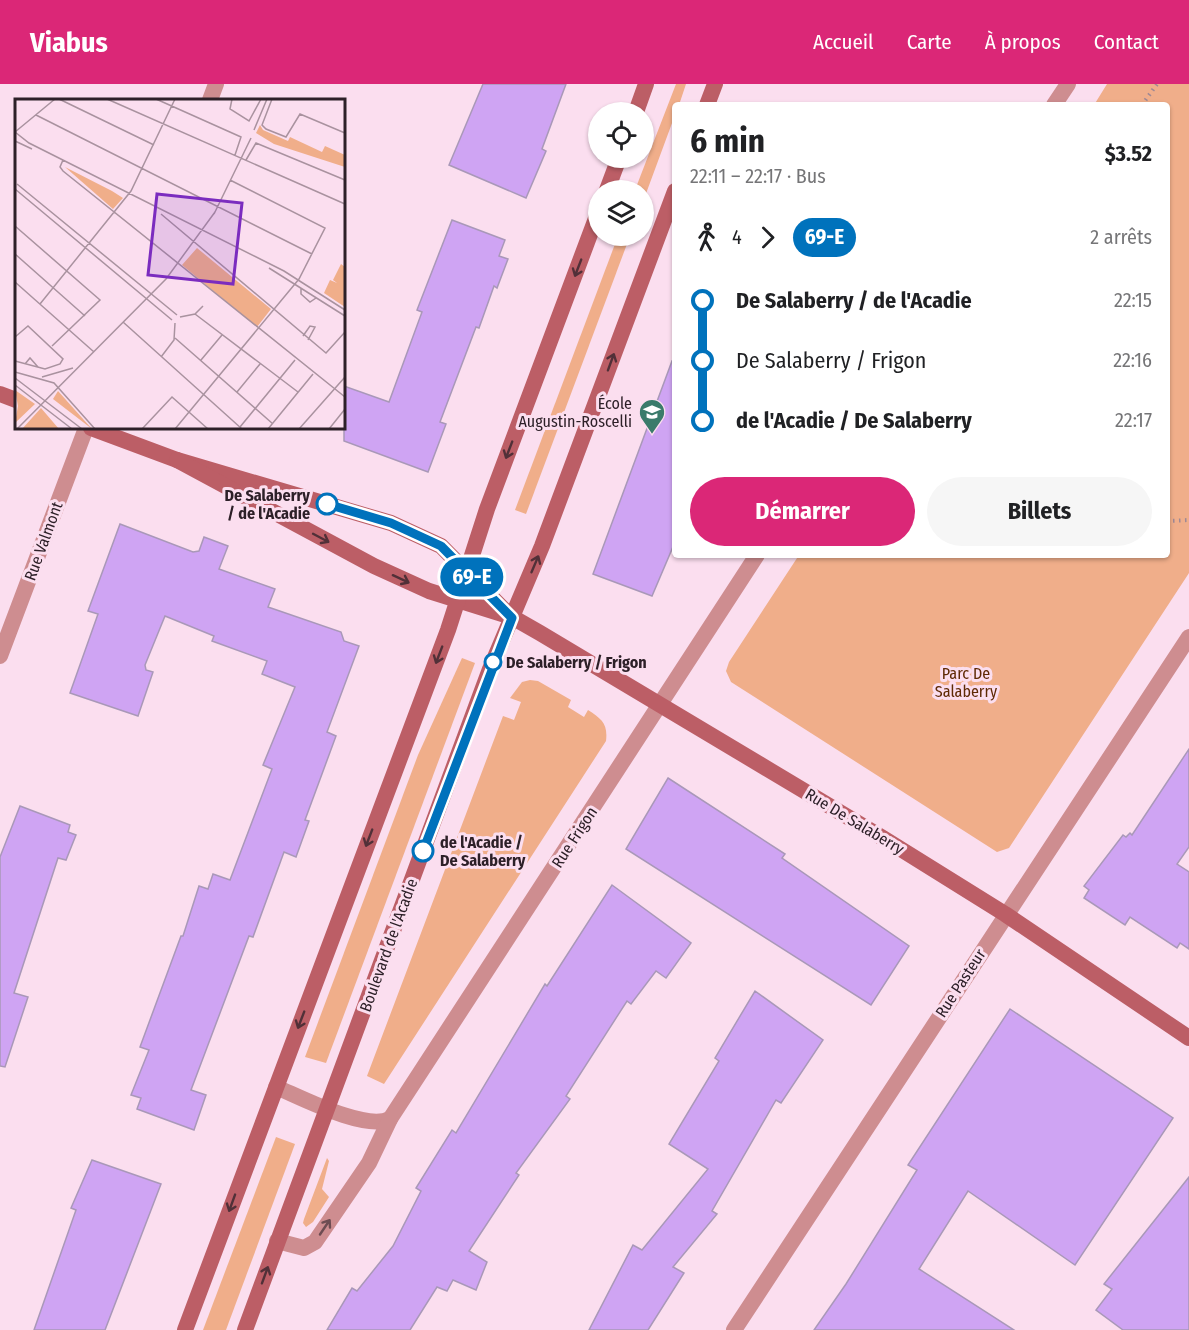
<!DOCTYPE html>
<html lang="fr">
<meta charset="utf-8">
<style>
body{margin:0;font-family:"Fira Sans Condensed",sans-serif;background:#f6f6f6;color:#202124;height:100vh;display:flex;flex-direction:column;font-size:22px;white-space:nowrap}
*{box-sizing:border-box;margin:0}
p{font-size:20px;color:#757577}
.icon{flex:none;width:33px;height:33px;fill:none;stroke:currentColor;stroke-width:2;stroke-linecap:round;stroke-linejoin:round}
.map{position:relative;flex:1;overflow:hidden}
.side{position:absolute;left:672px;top:18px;width:498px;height:456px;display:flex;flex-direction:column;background:#fff;border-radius:6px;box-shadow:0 2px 4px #0004}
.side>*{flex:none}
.badge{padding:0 12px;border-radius:20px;font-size:21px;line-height:39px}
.buttons{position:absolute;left:588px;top:18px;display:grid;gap:12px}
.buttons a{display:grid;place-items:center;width:66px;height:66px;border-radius:50%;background:#fff;box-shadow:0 2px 4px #0004;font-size:30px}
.map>.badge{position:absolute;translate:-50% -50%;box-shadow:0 0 0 3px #fff}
.legs{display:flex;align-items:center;gap:9px;height:66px;padding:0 18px;font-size:20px}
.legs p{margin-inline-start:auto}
.headline{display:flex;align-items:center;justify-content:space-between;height:102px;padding:0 18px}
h1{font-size:33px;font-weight:700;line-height:45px}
.primary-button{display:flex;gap:12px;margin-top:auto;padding:12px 18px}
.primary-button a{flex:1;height:69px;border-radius:36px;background:#db2777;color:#fff;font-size:24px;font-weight:700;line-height:69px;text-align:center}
.primary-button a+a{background:#f6f6f6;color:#202124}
ul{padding:0 18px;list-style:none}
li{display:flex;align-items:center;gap:21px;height:60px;font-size:22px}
li i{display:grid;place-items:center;width:9px;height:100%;margin:0 8px;background:currentColor}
li i::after{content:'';width:15px;height:15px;margin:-8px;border:4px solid;border-radius:50%;background:#fff}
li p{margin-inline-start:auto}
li:first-child i{background:linear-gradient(#0000 50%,currentColor 0)}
li:last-child i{background:linear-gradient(currentColor 50%,#0000 0)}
header{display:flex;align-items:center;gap:36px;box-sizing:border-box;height:84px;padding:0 30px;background:#db2777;color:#fff}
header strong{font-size:28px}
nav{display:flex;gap:33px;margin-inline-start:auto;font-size:21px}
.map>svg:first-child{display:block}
</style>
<header>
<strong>Viabus</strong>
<nav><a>Accueil</a><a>Carte</a><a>À propos</a><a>Contact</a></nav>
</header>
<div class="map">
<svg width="1189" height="1246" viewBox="0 0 1189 1246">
<rect width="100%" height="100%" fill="#fbdeef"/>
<g fill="#f0ae8a">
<polygon points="676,0 686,0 679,21 675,21 675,31 644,115 644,106 635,106"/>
<polygon points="1107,0 1189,0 1189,489 1009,764 997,768 731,598 726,587 729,578 799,471 1167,471 1167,21 1094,21"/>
<polygon points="618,152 630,152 526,430 515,426"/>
<polygon points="462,574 475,579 326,979 305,973 418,671"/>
<path d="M 530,596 L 538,597 L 571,616 L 568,623 L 584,633 L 588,626 C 602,635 608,640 606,657 L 384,1000 L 367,992 L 503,632 L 514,636 L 521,618 L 510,614 L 522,598 Z"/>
<polygon points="276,1053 295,1060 226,1246 203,1246"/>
<polygon points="327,1074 329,1077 322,1105 329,1113 313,1138 306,1143 303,1139 304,1135"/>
</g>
<g fill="#cfa4f3" stroke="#a998b8" stroke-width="1.5">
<polygon points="483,0 566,0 542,65 546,67 526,114 449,81"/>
<polygon points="452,136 505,156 499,172 508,175 497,204 494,202 479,244 476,243 440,338 446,340 428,388 344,357 344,302 389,318 422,228 417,226"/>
<polygon points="672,277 675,278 675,458 652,512 593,490"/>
<polygon points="120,440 193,468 199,467 204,453 228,462 219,485 275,505 268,523 341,548 344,557 359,562 327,648 336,652 305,736 309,737 296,773 284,768 253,853 249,852 191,1006 206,1011 194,1046 137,1025 141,1014 131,1011 149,966 140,963 181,852 183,852 199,802 208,805 213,790 230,796 272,685 263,681 295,603 262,590 267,577 212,557 214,552 165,532 145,581 146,586 153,588 138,632 70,609 98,530 88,527"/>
<polygon points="1189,665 1189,763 1177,780 1189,788 1189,865 1180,859 1177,864 1130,833 1125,841 1084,814 1089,806 1084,802 1123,751 1126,753 1130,749 1132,751"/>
<polygon points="668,694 785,770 782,774 909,862 871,921 626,765"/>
<polygon points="20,722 70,741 68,748 76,751 66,776 58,774 14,909 28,913 5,983 0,982 0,773"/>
<polygon points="612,801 691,859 666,894 656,887 631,920 627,917 566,1012 570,1015 516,1089 519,1091 469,1167 487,1178 476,1206 453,1196 447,1207 437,1203 410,1246 327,1246 352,1204 357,1207 393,1162 421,1107 416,1104 452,1046 456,1049 545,900 547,902"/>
<polygon points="755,907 823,956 781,1019 776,1016 712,1127 717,1130 673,1183 684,1189 648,1246 589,1246 633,1161 642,1166 708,1085 669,1060 719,977 715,974"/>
<polygon points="1010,925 1173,1034 1075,1181 968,1107 919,1185 1014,1246 814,1246 846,1200 917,1086 908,1081"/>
<polygon points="92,1076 161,1100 105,1246 34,1246 76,1126 71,1124"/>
<polygon points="1189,1093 1189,1246 1123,1246 1096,1226 1112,1205 1104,1200"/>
</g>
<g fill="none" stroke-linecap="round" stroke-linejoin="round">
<g stroke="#9e8895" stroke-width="4" stroke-dasharray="1.5 4.5" stroke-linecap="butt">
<polyline points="1142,21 1157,0"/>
<polyline points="1167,437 1189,436"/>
</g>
<g stroke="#ce8d90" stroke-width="16">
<polyline points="210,16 216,0"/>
<polyline points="1054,21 1068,0"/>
<polyline points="0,572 86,344"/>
<path d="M 276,1003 C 302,1014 365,1047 390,1035"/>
<polyline points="277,1157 304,1164 315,1158 369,1079 390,1035 757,471"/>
<polyline points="734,1246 1189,553"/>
</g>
<g stroke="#bc5e66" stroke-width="16">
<polyline points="707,21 715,0"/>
<polyline points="636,28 646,0"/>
<polyline points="607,106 619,74"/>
<polyline points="0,310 16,316"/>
<polyline points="91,344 177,376 391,439 441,462 509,531"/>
<polyline points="177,376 374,482 429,507 512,533 540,549 883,754 1005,830 1189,954"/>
<polyline points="185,1246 448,546 487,425 598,129"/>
<polyline points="245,1246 490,585 542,462 675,107"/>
</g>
</g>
<defs><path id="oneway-shaft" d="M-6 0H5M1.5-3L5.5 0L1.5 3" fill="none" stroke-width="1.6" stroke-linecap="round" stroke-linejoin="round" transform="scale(1.5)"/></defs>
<g stroke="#513038">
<use href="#oneway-shaft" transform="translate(578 184) rotate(111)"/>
<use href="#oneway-shaft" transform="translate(611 278) rotate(-70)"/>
<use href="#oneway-shaft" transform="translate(509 366) rotate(111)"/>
<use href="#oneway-shaft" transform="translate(321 454) rotate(28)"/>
<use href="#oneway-shaft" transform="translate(535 480) rotate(-67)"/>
<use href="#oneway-shaft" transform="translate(401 495) rotate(25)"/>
<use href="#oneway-shaft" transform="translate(439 571) rotate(111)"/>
<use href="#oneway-shaft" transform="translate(369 754) rotate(111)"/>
<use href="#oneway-shaft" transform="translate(301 936) rotate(111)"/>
<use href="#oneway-shaft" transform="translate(232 1119) rotate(110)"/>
<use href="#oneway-shaft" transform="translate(265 1191) rotate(-70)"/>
</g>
<use stroke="#6d4c52" href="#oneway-shaft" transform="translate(325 1143) rotate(-56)"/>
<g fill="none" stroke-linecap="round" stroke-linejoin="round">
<g stroke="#fff" stroke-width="14">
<polyline id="line-1" points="327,420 391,439 441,462 512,534 423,767"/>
</g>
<use href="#line-1" stroke="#0072bc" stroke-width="9"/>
</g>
<defs>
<g id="school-pin" transform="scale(1.35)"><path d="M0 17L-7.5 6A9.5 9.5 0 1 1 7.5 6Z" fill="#3a7b6b" stroke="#fbdeef"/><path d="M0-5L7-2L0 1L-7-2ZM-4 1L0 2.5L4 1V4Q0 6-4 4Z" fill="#fff"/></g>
</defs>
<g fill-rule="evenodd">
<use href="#school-pin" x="652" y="328"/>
</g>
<g fill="#fff" stroke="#0072bc" stroke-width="3">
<circle cx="327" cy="420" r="10"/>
<circle cx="493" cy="578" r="8"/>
<circle cx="423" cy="767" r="10"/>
</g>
<g text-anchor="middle" stroke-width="6" stroke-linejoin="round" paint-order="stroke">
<g font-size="16" fill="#2d2028" stroke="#fbdeef" text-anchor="end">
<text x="632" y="325">École<tspan x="632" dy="18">Augustin-Roscelli</tspan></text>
</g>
<g font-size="16" font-weight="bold" fill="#2d2028" stroke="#fbdeef" text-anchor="start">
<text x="310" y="417" text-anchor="end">De Salaberry<tspan x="310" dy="18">/ de l'Acadie</tspan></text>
<text x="506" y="584">De Salaberry / Frigon</text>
<text x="440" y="764">de l'Acadie /<tspan x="440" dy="18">De Salaberry</tspan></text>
</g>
<g font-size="16" fill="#2d2028" stroke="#fbdeef">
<text transform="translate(43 457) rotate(-70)" y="6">Rue Valmont</text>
<text transform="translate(855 737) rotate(31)" y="6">Rue De Salaberry</text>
<text transform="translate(574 753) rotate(-57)" y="6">Rue Frigon</text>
<text transform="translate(388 861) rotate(-70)" y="6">Boulevard de l'Acadie</text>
<text transform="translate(960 899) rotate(-57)" y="6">Rue Pasteur</text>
</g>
<g font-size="16" fill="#5e2904" stroke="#fbdeef">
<text x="966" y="595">Parc De<tspan x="966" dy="18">Salaberry</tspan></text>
</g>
</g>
<g transform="translate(15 15)">
<rect width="330" height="330" fill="#fbdeef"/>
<path d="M 245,26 L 248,31 L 273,42 L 275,38 L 307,53 L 310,47 L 330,56 L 330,68 L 259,45 L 241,34 ZM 50,68 L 97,92 L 108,99 L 98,110 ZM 182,149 L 256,210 L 242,228 L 167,166 ZM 326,165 L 330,168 L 330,208 L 309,194 L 315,181 L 322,184 L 318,181 ZM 0,291 L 20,305 L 0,324 L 3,307 ZM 43,292 L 77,330 L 38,300 ZM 26,309 L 44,330 L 7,330 Z" fill="#f0ae8a"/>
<path fill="none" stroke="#a9929f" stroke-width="1.5" d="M 44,0 L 139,46M 92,0 L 330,105M 141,0 L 226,38 L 220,56M 217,0 L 215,10 L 234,22 L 246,0M 257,0 L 247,26 L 251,30 L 271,38 L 285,15 L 330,34M 21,16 L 297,155M 239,31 L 252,0M 0,33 L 40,0M 0,33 L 14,44 L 269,172 L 330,211M 0,42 L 17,50M 48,61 L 45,68 L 48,72 L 330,298M 231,61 L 241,44 L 330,81M 2,85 L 162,216M 0,90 L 157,221M 146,115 L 311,254 L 330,233M 199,115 L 236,39M 0,127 L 85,201 L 37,247M 0,155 L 70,217M 254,169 L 330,217M 0,183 L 79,253M 286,189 L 286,195 L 295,203 L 301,199M 25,205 L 116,92 L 160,0M 180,215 L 283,293M 165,218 L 180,215 L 188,207M 108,223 L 227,330M 288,237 L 295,227 L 300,228 L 293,241M 0,238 L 13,227 L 48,260 L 45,265 L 30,270 L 0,262M 160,239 L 258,325M 146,258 L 159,241 L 160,224M 186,261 L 207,236M 10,265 L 15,259 L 23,268M 0,273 L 39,284 L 80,330M 27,278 L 58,269M 0,279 L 67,330M 0,286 L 57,330M 222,293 L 245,265M 225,328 L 280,261M 2,330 L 151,180 L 200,113M 127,330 L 157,298 L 193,330M 160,330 L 284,180 L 310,129 L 215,81M 253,330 L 298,275M 284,330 L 330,278M 314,330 L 330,310"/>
<path fill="#7b2cbf" fill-opacity="0.15" stroke="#7b2cbf" stroke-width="3" d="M 142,95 L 227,104 L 218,185 L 133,176 Z"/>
<rect width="330" height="330" fill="none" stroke="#2d2028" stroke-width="3"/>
</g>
</svg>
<div class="buttons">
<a><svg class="icon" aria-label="locate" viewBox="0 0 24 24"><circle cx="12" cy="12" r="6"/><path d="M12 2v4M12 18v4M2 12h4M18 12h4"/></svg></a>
<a><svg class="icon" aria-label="layers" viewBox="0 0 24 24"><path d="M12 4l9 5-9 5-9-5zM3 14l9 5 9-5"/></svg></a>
</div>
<b class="badge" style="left:472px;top:493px;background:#0072bc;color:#fff">69-E</b>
<section class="side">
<div class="headline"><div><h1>6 min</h1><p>22:11 – 22:17 · Bus</p></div><b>$3.52</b></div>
<div class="legs"><svg class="icon" aria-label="walk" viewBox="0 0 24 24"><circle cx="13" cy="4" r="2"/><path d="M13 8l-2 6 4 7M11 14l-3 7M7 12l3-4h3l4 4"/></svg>4<svg class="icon" aria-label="forward" viewBox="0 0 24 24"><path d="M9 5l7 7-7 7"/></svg><b class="badge" style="background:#0072bc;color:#fff">69-E</b><p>2 arrêts</p></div>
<ul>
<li><i style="color:#0072bc"></i><b>De Salaberry / de l'Acadie</b><p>22:15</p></li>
<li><i style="color:#0072bc"></i><span>De Salaberry / Frigon</span><p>22:16</p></li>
<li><i style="color:#0072bc"></i><b>de l'Acadie / De Salaberry</b><p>22:17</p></li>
</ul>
<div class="primary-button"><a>Démarrer</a><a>Billets</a></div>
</section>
</div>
